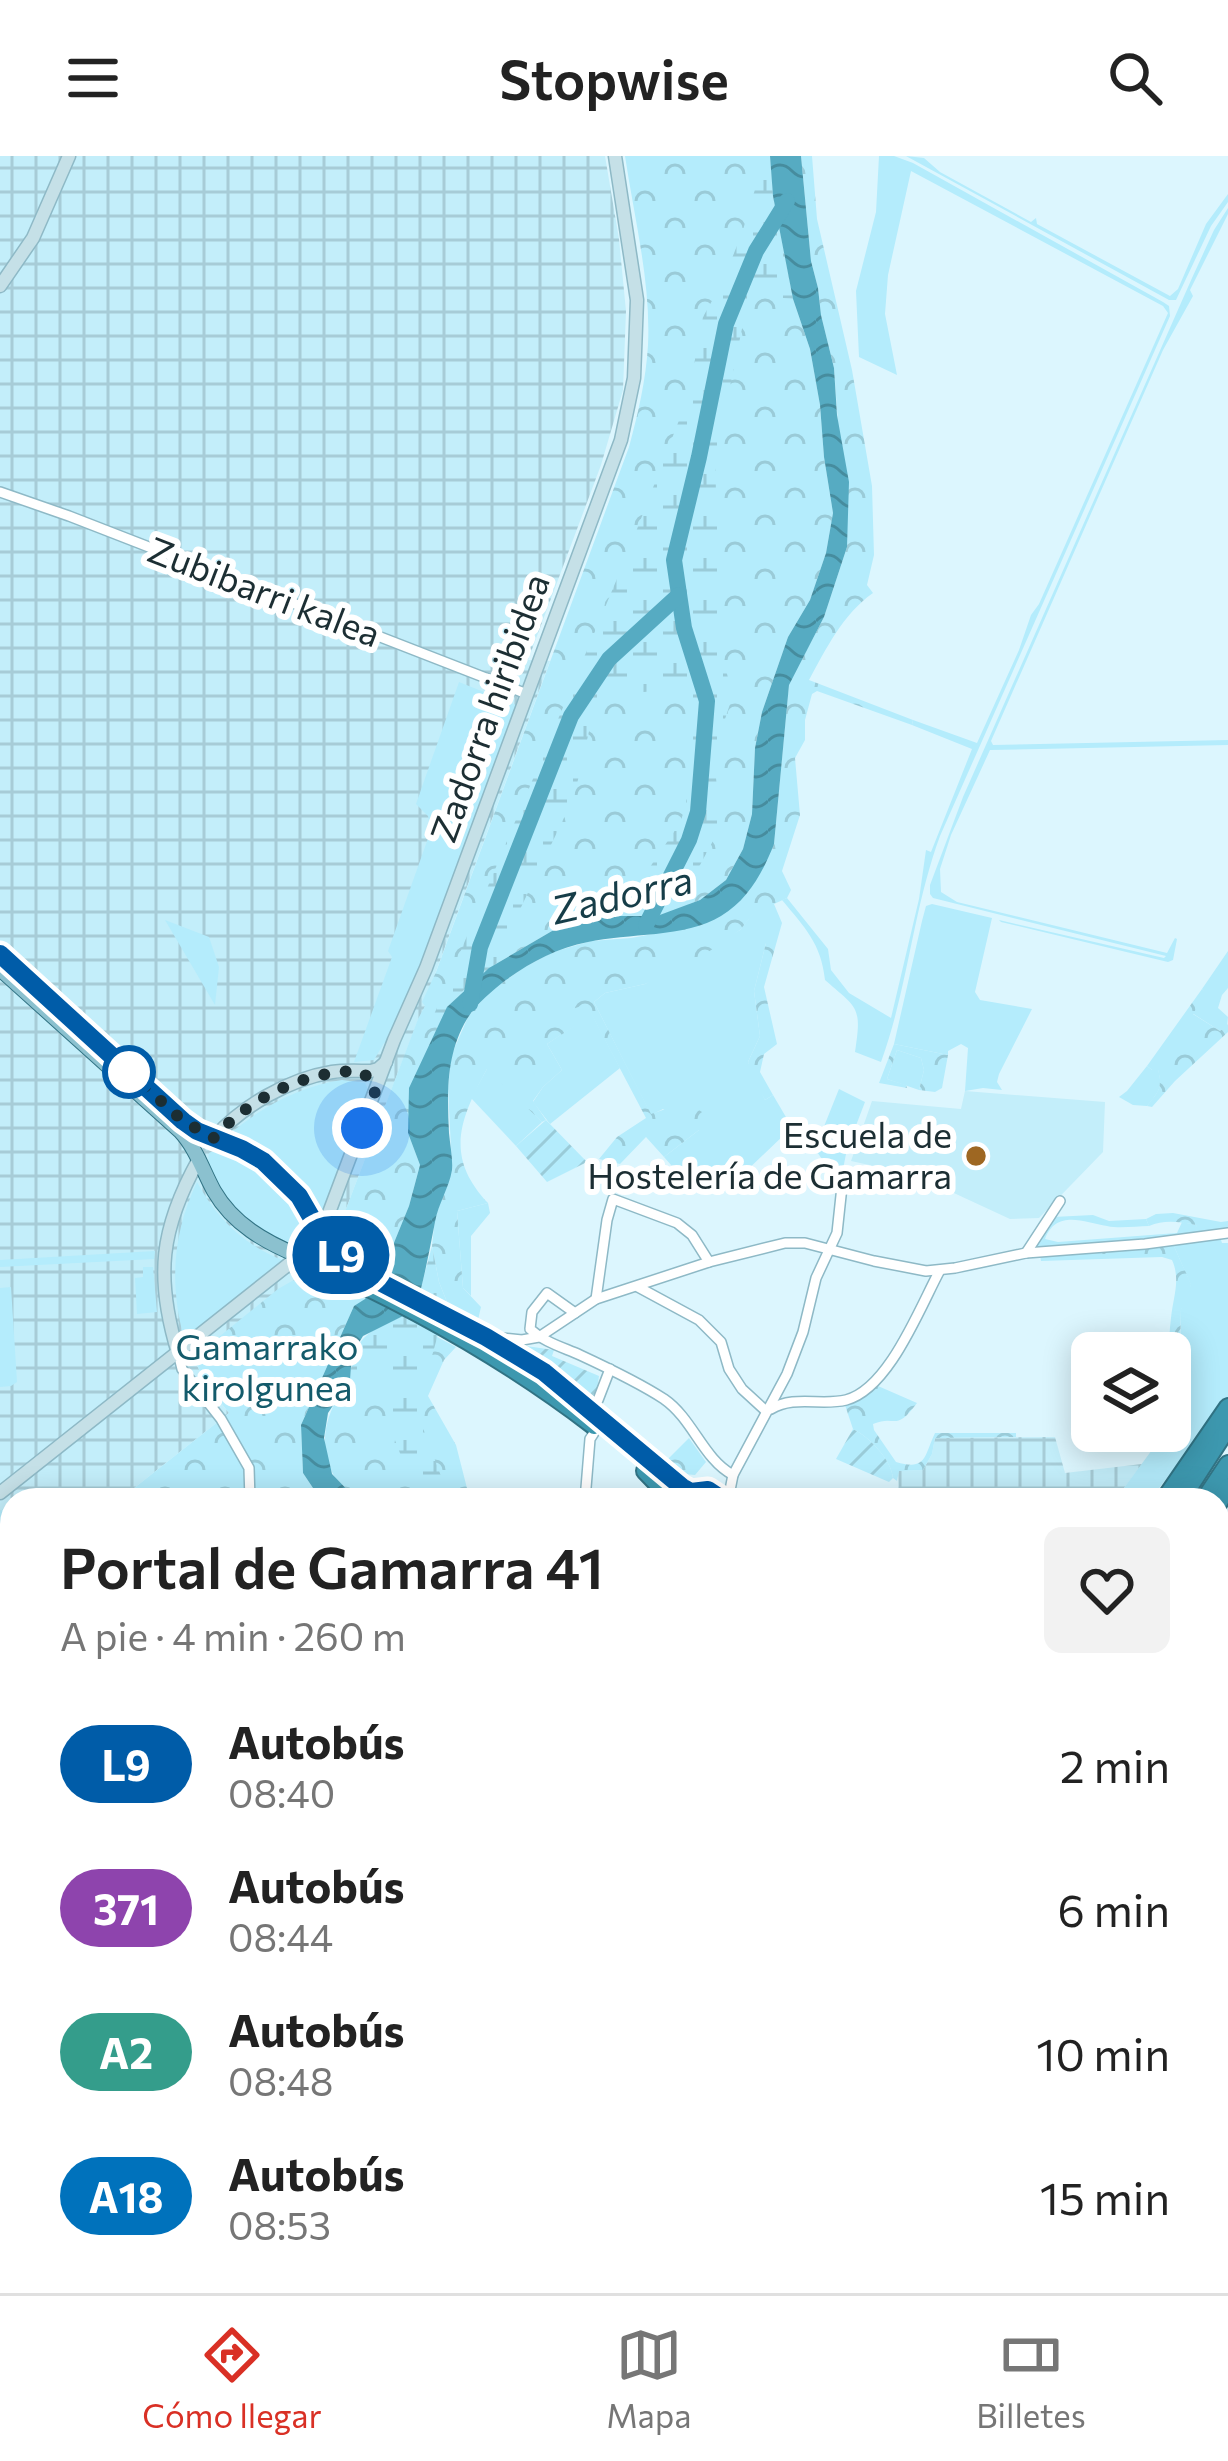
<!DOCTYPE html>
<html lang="es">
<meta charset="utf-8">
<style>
body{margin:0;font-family:Commissioner,sans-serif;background:#f2f2f2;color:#222;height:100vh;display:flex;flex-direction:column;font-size:45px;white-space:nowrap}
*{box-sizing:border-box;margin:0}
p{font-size:39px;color:#767676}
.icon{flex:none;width:66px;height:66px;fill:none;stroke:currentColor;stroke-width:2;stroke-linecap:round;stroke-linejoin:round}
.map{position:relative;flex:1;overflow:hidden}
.panel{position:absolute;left:0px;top:1332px;width:1230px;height:807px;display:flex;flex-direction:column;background:#fff;border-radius:36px 36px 0 0;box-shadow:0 6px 30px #0003}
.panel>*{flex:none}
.badge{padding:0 24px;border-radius:39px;font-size:42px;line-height:78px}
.tools{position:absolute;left:1071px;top:1176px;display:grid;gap:24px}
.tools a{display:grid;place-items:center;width:120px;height:120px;border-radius:18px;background:#fff;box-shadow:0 6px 30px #0003;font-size:60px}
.you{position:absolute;width:60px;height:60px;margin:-30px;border:9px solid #fff;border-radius:50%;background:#1a73e8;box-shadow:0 0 0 18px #1a73e833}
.map>.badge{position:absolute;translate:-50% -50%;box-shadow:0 0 0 6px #fff}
.round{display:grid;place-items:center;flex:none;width:126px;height:126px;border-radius:18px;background:#f2f2f2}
.head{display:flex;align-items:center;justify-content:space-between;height:204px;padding:0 60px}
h1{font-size:57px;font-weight:600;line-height:90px}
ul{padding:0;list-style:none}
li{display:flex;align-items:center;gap:36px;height:144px;padding:0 60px}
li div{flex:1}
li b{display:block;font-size:45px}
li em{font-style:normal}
li .badge{min-width:132px;font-weight:700;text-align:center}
header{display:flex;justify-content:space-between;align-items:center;height:156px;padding:0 60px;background:#fff;font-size:54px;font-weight:600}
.dock{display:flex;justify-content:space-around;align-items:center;height:168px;border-top:3px solid #e0e0e0;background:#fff;font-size:33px;color:#767676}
.dock a{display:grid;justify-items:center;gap:6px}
.dock .current{color:#d93025}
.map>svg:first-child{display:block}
</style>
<header><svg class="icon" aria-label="menu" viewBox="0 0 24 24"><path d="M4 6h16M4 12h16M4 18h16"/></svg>Stopwise<svg class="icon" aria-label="search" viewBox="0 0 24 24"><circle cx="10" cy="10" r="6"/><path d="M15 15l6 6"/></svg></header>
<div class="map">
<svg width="1228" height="2137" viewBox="0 0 1228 2137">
<defs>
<pattern id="industrial-grid" width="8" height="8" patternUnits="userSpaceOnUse" patternTransform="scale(3)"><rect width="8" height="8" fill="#c3eefa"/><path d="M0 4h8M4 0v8" fill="none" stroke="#a7ccd7"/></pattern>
<pattern id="forest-crowns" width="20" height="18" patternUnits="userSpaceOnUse" patternTransform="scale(3)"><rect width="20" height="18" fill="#b4ecfc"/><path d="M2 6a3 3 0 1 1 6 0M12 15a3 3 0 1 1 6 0" fill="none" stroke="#9acbd8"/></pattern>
<pattern id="wetland-marsh" width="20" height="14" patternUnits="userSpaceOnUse" patternTransform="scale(3)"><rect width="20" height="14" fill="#b4ecfc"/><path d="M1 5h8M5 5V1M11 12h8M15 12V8" fill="none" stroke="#9acbd8"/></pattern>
<pattern id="garden-furrows" width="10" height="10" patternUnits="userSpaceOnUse" patternTransform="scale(3)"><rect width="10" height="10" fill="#b4ecfc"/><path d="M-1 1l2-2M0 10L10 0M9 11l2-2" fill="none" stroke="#9acbd8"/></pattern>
<pattern id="water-waves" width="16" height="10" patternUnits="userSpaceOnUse" patternTransform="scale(3)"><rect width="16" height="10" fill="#56abc2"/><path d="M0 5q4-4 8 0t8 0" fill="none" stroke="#468c9e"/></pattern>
</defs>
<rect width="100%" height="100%" fill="#dcf6fe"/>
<g fill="#c3eefa">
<polygon points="965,935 1105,946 1103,996 1039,1062 1010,1063 915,1019 851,1005 872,945 961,953"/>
<polygon points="1218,1855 1228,1860 1228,2137 1167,2137 1156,2127 1218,2127"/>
</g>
<g fill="url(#industrial-grid)">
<polygon points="0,0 605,0 619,83 626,155 623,234 601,309 528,504 550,505 431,829 426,849 418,864 346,1053 363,1105 382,1116 365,1144 330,1125 193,1202 209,1232 229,1257 119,1344 12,1344 12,1353 8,1349 0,1355"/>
<polygon points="1055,1281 1065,1317 1142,1308 1115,1344 899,1344 898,1315 923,1314 932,1298 935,1282"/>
<polygon points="0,1481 12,1496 12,1701 0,1710"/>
</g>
<g fill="#b4ecfc">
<path d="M 879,0 L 894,0 L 913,7 L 1163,146 L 1169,150 L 1170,160 L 940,680 C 913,753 908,832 881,906 L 855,896 C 862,850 858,853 825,824 C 821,787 805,772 782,744 L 787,742 L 828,793 L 831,814 L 849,837 L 891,862 L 919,743 L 926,694 L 931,696 L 972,593 L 912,569 L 913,564 L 977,587 L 1019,494 L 1031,459 L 1039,448 L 1168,157 L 1163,150 L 911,15 L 888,119 L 885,158 L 897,219 L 859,201 L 856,135 L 876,56 Z"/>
<polygon points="906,0 924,2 940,16 1031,66 1036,62 1037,68 1170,140 1178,133 1206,68 1228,38 1228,46 1211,70 1176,144 1169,144"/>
<polygon points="1228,52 1228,58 1190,134 1193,140 1163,194 991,585 993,589 1228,584 1228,589 990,594 951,679 940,713 941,736 957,746 1167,797 1175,782 1177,783 1173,804 1168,806 1001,766 999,764 1164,802 1166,800 933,742 930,738 930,729 963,641 1192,122 1214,74"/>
<polygon points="459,526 516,549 421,808 387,887 384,887 374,904 354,906 392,801 388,795 431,674 428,660 416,648"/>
<polygon points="932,748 992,762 975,836 980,844 1032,853 999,918 997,926 1002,934 983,932 965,935 968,892 961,888 948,895 948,899 894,888 922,765 926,750"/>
<polygon points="757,752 766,752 766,787 754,835 760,880 748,906 765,944 773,939 803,990 785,978 721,1039 690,1012 679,1018 664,1001 699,974 663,953 651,959 594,846 605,837 645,828 740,774"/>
<polygon points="165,764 209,781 219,811 215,849"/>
<polygon points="1228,795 1228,832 1222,839 1218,852 1228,861 1227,870 1220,875 1192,857 1205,837 1202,833"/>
<polygon points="586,847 620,912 550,968 533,946 543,931 562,914 547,888 574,870 572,853"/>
<polygon points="897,894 921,902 924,914 919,934 887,923"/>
<path d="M 1147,910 L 1152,914 L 1158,913 C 1163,931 1159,936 1147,950 L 1133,949 L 1119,941 L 1127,935 Z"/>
<polygon points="488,911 542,966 516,990 471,942"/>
<path d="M 342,924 L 365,927 L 370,938 L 324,1061 C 301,1021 274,995 231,977 C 263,950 301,930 342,924 Z"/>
<polygon points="839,933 865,946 847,993 842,1018 833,1019 815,993"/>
<path d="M 219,992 C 237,996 255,1005 269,1016 C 281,1026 332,1083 300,1092 C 291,1094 282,1086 274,1082 C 249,1067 203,1030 209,997 Z"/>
<path d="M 197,1026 C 217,1063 245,1090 285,1105 L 184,1182 C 169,1127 173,1077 197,1026 Z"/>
<polygon points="488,1047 490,1057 471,1080 471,1140 463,1132 457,1055"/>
<path d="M 1093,1059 L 1109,1065 L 1146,1063 L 1149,1070 C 1136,1070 1120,1073 1107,1070 C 1084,1066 1056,1053 1045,1083 L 1058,1086 L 1177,1077 L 1182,1066 L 1196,1069 L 1198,1073 L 1184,1079 L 1038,1093 L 1037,1089 L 1053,1061 Z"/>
<polygon points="1220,1081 1222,1087 1228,1087 1228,1242 1150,1344 1115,1344 1166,1275 1170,1275 1170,1269 1176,1261 1172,1230 1182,1226 1186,1205 1181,1185 1181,1153 1191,1129 1173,1088"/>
<polygon points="155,1095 154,1103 0,1111 0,1104"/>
<polygon points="143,1111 153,1111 157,1156 137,1158 135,1122 143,1121"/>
<polygon points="11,1131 17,1226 11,1230 0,1231 0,1132"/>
<polygon points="868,2127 1156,2127 1167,2137 864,2137"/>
</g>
<g fill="url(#forest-crowns)">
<path d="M 625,0 L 770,0 L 773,40 L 793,143 L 810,193 L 820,249 L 824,301 L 833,357 L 826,397 L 810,444 L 788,481 L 762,556 L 755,592 L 752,658 L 743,693 L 726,724 L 700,744 L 657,760 L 598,760 L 552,775 L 489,812 L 447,851 L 408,977 L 420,1009 L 409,1050 L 382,1116 C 355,1100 343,1086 346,1053 L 418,863 L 425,850 L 422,846 L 436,816 L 629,291 C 638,258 646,224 648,189 C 651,126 634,61 625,0 Z"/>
<path d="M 801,0 L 812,0 L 817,63 L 852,214 L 872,330 L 874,399 L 867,429 L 873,437 C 843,458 826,493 809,524 L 913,564 L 912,569 L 817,535 L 812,538 L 805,564 L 805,584 L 795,602 L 800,659 L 782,715 L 791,734 L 787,742 L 774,748 L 782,767 L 764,831 L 777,888 L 764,898 L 760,916 L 773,939 L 765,944 L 752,920 L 748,906 L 760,880 L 754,835 L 766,787 L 765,752 L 758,752 L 740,774 L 688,810 L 645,828 L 605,837 L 594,846 L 651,958 L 686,946 L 702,956 L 699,974 L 664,1001 L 646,981 L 620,1008 L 599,1003 L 617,981 L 646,962 L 586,848 L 573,853 L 575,870 L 547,888 L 562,914 L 543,931 L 533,945 L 546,964 L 542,966 L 487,913 C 460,963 444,1000 488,1047 L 457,1055 L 463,1132 L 481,1151 L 477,1168 L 446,1151 L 447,1146 L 439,1126 L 432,1090 L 435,1062 L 452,1012 L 448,933 L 451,900 L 468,861 L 488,837 L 523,812 L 553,796 L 591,785 L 631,782 L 680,773 L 774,688 L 789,528 L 824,461 L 847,391 L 834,212 L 821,159 L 818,132 L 811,105 Z"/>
<path d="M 1202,833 L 1206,837 L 1193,858 L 1220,875 L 1228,868 L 1228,876 L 1175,925 L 1152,951 L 1147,950 C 1158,936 1163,932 1158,914 L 1152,914 L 1147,910 Z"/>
<polygon points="894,888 948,899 942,932 935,936 919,934 924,914 921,902 897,894 887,923 906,929 907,932 879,927"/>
<path d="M 1173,1057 L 1221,1066 L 1228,1065 L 1228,1075 L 1184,1079 L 1182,1076 L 1197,1073 L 1196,1069 C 1180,1066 1165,1063 1149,1070 L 1146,1063 L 1156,1058 Z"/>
<path d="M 1173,1088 L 1191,1128 L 1190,1146 L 1181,1153 C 1181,1164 1180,1175 1181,1185 C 1184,1205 1197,1220 1172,1230 C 1169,1206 1168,1186 1171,1162 C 1173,1141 1181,1124 1172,1104 L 1162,1101 L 1041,1105 L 1040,1099 Z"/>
<polygon points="305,1122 331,1125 365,1144 354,1150 301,1269 303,1317 321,1344 119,1344 229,1257 209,1232 193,1202 278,1133 292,1125"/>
<path d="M 400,1161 L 456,1191 L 444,1204 L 428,1240 L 456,1289 L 470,1344 L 357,1344 C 349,1336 336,1326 332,1316 C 304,1257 367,1203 400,1161 Z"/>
<path d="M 878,1230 L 917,1247 C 895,1277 896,1258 873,1268 L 874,1274 L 896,1306 C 927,1315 924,1300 935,1277 L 1016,1277 L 1016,1281 L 935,1282 L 932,1298 L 923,1314 L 899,1315 L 897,1325 L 893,1322 C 891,1303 869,1281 853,1273 L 845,1249 L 866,1240 Z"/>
<polygon points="689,1282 706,1306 695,1319 683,1318 667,1304"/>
<polygon points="9,1348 12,1353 12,1496 0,1481 0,1355"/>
<polygon points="12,1701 12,2127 248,2127 238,2137 0,2137 0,1710"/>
<polygon points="278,2127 468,2127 469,2137 269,2137"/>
</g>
<g fill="url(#wetland-marsh)">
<path d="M 765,0 L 770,0 L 773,40 L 793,143 C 764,140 760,137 744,163 L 715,302 L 719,440 L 717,483 L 733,539 L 724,566 L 716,622 L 721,670 L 700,709 L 684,729 L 689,750 L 657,760 L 618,758 L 680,667 L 686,649 L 693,572 L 691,551 L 677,541 L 656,535 L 619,538 L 601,551 L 590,571 L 574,641 L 512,770 L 512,796 C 487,814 454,836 442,864 L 433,861 L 627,399 L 688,241 L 703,161 L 723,125 L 742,77 Z"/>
<path d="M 432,1090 L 439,1126 L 447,1146 L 432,1200 L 416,1231 L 418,1259 L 450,1344 L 418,1344 L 393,1279 L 393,1214 L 380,1214 L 350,1224 C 354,1173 374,1175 415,1154 Z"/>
</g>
<g fill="url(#garden-furrows)">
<polygon points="546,964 587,1006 547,1026 516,990"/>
<polygon points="512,1188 554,1194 552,1200 599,1220 595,1247 573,1228"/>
<path d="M 853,1273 C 869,1281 891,1303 893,1322 L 889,1326 L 836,1303 Z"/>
</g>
<path fill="url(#water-waves)" d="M 770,0 L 801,0 L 811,105 L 818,132 L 821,159 L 834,212 L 837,259 L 849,326 L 847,391 L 824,461 L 789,529 L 774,688 C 763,716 748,744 721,760 C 686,782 627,777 588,786 C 557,792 531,806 506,824 C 492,835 477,847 467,863 C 446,898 447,937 449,977 C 450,989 453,1002 452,1014 C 449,1032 438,1048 435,1066 C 429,1096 424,1125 415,1154 L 363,1180 L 352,1198 L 350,1224 L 328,1257 L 324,1282 L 332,1318 L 357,1344 L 321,1344 L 303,1317 L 301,1269 L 354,1150 L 365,1143 L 382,1116 L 409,1050 L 420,1009 L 408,977 L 409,932 L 447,851 L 489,812 L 552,775 L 598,760 L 657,760 L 700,744 L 726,724 L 743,693 L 752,658 L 755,592 L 762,556 L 788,481 L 810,444 L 826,397 L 833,357 L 824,301 L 820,249 L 810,193 L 793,143 L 773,40 Z"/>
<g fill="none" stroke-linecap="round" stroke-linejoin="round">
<polyline stroke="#56abc2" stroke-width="3" points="453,2137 453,2127"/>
<g stroke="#56abc2" stroke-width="16">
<polyline points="646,769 689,684 698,656 707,545 684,472 674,404 699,301 726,168 756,95 787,45"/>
<polyline points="470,848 480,791 571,560 609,503 679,439"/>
<polyline points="412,2137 414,2127"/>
</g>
<g stroke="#8eb9c6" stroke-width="12">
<g id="street">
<polyline points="0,336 69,360 527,538"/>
<polyline points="1026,1097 1060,1045"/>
<polyline points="638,1131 699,1164 721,1186 729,1213 742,1233 766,1255"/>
<polyline points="596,1143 607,1064 613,1043 677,1067 692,1079 709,1106"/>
<path d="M 575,1157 L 547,1137 L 532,1156 L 530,1173 C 544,1186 562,1191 580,1199 C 608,1212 638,1226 664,1243 C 693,1263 703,1303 733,1319"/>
<polyline points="491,1181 522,1184 539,1181 596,1143 709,1106 785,1087 805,1087 874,1105 926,1115 955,1112 1026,1097 1145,1088 1228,1077"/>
<polyline points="178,1197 182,1213 221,1263 249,1312 250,1344"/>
<polyline points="598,1244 610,1213"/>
<path d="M 771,1253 C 794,1239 821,1250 846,1244 C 889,1233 920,1151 940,1114"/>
<polyline points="585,1344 590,1283 597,1272"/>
<polyline points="728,1344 733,1319 787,1218 803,1176 816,1122 837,1077 843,1021"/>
</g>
</g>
<g stroke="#8eb9c6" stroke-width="15">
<g id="secondary">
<polyline points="0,130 33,82 69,0"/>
<path d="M 214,982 C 242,950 289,923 332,916 C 345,914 358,915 371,915 L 378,913 L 386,906"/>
<polyline points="321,1078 394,884 426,812 621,284 634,222 637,144 615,0"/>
<path d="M 178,1197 C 155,1121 160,1073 199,1003"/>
<polyline points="0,1337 299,1100"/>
</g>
</g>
<g stroke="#317384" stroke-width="16">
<path id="primary" d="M 0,798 L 183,966 C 202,979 224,984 245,994 C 282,1012 302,1043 321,1078 L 315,1089 L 299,1100 C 265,1086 233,1068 214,1035 C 203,1015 196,992 180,975 L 0,813"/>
</g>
<g stroke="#317384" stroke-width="20">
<g id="highway">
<path d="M 321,1078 C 351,1112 388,1130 427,1150 C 466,1171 504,1191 540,1214 C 594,1250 635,1303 691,1336"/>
<path d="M 299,1100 C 401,1144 505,1202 594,1270"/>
<polyline points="645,1315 673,1344"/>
<polyline points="683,1343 699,1333 716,1337 723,1344"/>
<polyline points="1164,1344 1228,1251"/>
<polyline points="1181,1344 1228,1271"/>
<polyline points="1204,1344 1228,1308"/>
<polyline points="1218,1348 1228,1331"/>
<polyline points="1218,1558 1228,1575"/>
<polyline points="1218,1589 1223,1606 1218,1638"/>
<polyline points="1218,1695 1228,1660"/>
<polyline points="1218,1742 1228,1764"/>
<polyline points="1218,1797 1228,1806"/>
<polyline points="1218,1814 1228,1822"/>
<polyline points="1218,1842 1228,1850"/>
<polyline points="830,2137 833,2127"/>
<polyline points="851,2137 854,2127"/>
</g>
</g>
<use href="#street" stroke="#fff" stroke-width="9"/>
<use href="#secondary" stroke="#c5e0e7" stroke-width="12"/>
<use href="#primary" stroke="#8bc1cf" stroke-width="14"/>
<use href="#highway" stroke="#3d98af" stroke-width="16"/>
</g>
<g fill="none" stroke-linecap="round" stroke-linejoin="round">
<g stroke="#fff" stroke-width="27">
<polyline id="line" points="0,798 183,965 197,975 242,993 263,1005 299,1040 321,1078 346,1103 372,1122 486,1181 544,1216 682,1331 691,1336 708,1334 723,1344"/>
</g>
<use href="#line" stroke="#005ca8" stroke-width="18"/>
<path stroke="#1c2e33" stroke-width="12" stroke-dasharray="0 21.6" d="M 129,916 L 183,965 L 214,982 C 249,942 307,914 360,915 L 374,926 L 376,933 L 362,972"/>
</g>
<circle fill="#fff" stroke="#005ca8" stroke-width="6" cx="129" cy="916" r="24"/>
<circle fill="#9e6722" stroke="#fff" stroke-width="4.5" cx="976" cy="1000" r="12"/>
<g text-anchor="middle" stroke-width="12" stroke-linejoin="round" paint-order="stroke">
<g font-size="36" fill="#1c2e33" stroke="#fff">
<text transform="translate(264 436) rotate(21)" y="13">Zubibarri kalea</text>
<text transform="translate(490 552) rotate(-70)" y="13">Zadorra hiribidea</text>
</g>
<g font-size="36" fill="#1c2e33" stroke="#fff" text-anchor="end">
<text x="952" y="992">Escuela de<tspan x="952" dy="41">Hostelería de Gamarra</tspan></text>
</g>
<g font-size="36" fill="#145b6b" stroke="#fff">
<text x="267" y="1204">Gamarrako<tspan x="267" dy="41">kirolgunea</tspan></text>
</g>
<g font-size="39" font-style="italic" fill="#163d48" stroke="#fff">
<text transform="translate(622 739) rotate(-13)" y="14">Zadorra</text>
</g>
</g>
</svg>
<div class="tools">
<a><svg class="icon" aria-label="layers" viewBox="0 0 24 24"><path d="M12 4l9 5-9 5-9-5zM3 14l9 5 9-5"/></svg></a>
</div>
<div class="you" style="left:362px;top:972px"></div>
<b class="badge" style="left:341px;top:1099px;background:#005ca8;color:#fff">L9</b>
<section class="panel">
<div class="head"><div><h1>Portal de Gamarra 41</h1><p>A pie · 4 min · 260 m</p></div><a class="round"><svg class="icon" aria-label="heart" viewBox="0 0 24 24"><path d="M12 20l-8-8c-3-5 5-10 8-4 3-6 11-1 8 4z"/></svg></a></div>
<ul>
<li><span class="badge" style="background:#005ca8;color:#fff">L9</span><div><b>Autobús</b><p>08:40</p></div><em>2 min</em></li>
<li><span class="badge" style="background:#8e44ad;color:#fff">371</span><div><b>Autobús</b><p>08:44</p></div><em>6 min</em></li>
<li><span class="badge" style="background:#349d8b;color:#fff">A2</span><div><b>Autobús</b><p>08:48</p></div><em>10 min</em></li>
<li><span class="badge" style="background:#0072bc;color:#fff">A18</span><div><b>Autobús</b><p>08:53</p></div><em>15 min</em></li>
</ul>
</section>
</div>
<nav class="dock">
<a class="current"><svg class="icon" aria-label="directions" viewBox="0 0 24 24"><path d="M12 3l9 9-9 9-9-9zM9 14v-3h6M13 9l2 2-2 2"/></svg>Cómo llegar</a>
<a><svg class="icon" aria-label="map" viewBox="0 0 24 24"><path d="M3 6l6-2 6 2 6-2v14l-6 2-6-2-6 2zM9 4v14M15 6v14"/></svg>Mapa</a>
<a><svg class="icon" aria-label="tickets" viewBox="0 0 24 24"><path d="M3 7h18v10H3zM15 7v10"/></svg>Billetes</a>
</nav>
